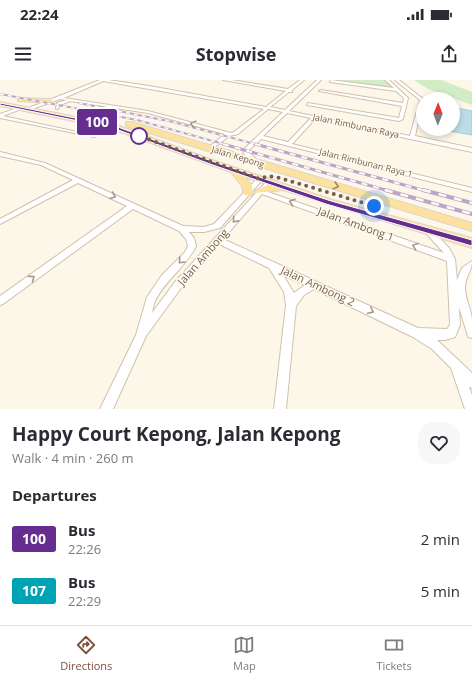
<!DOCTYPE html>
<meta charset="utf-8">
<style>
body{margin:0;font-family:"Open Sans",sans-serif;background:#f7f7f7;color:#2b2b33;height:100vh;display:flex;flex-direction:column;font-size:15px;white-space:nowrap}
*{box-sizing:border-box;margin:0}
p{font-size:13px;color:#7c7c81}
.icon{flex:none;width:22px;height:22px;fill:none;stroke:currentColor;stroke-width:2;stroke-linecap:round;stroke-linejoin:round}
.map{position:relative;height:329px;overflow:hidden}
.sheet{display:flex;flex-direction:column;background:#fff;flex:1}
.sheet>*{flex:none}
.badge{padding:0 8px;border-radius:3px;font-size:14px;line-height:26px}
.needle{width:26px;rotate:1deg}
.buttons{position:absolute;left:416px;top:12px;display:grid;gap:8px}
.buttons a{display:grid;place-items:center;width:44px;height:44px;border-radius:50%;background:#fff;box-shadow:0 2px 6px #0003;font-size:20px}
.you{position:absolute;width:20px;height:20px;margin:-10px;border:3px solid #fff;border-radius:50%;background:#1a73e8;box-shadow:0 0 0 6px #1a73e833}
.map>.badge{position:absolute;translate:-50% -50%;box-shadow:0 0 0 2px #fff}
h2{padding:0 12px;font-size:15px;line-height:36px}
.round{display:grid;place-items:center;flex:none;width:42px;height:42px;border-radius:16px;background:#f7f7f7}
.overview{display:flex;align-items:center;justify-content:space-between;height:68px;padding:0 12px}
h1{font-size:19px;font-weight:700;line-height:30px}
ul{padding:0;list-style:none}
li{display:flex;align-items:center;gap:12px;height:52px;padding:0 12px}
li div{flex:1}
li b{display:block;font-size:15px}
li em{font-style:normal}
li .badge{min-width:44px;font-weight:700;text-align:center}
.status{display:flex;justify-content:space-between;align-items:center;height:28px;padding:0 20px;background:#fff;direction:ltr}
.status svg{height:11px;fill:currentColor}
header{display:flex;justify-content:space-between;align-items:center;height:52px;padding:0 12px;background:#fff;font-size:18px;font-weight:700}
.dock{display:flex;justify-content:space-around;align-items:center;height:56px;border-top:1px solid #e1e1e2;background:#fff;font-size:11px;color:#7c7c81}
.dock a{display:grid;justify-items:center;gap:2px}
.dock .active{color:#814f3d}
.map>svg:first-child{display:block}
</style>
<div class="status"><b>22:24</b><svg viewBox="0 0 49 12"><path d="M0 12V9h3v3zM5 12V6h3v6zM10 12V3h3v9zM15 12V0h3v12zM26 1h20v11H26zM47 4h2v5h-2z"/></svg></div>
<header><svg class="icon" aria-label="menu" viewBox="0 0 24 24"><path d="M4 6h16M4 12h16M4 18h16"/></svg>Stopwise<svg class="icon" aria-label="share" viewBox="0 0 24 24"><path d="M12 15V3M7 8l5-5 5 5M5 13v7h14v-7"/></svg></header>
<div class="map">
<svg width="472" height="329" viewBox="0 0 472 329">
<rect width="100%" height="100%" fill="#fdf7e9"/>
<g fill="#d2ecc6">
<polygon points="339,0 384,0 393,8 391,8"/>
<polygon points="414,0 441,0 472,12 472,25 428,9"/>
</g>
<polygon fill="#bbdee8" stroke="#a1cddb" points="457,28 472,31 472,55 438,49 453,49 453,31"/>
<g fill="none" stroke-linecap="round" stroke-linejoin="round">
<g stroke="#d0c0ad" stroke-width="2">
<g id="street">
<path d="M 100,0 L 108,0 L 149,6 L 266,27 L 286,11 L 223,0 L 231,0 L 288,9 L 300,0 L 304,0 L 292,10 L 292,12 L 289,12 L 270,27 L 285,30 L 317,0 L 321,0 L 289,31 L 410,56 L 420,20 L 395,0 L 399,0 L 423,19 L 415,56 L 472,68 L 472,72 L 315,39 L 292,64 L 472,108 L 472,112 L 261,59 L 249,70 L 249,73 L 261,83 L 256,84 L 244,74 L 243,70 L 283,32 L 268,29 L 238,54 L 229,56 L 210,71 L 207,69 L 208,68 L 225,54 L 148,33 L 70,21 L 60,25 L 58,29 L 56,29 L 57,23 L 67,20 L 60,19 L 29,30 L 26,29 ZM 103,1 L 264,29 L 234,52 L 231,53 L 148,31 L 64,18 ZM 287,33 L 311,38 L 288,62 L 263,56 Z"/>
<polygon points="331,0 394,8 385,0 389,0 408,18 403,39 399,41 307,25 308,23 399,38 402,26 319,11 321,10 403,23 404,18 396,11 330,2"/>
<polygon points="20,27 21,29 3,36 96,56 94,57 0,38 0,34"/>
<path d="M 0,72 L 45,83 L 183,146 L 204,147 L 214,144 L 258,98 L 262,98 L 262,100 L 220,148 L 204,152 L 189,152 L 194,158 L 196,166 C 186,187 165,200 155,221 C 153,225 153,229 152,233 L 175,202 L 267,101 L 269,100 L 272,102 L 265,111 L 444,173 L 424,151 L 425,149 L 431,149 L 449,168 L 455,179 L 457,200 L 462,188 L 472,181 C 472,193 465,195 465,208 C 465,219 471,228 472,239 C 472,245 472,252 472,258 L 468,257 L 467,253 L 459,227 L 460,245 L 455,257 L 445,260 L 437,260 L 472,293 L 472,308 L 469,307 L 472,315 L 472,329 L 465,329 L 451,288 L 432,269 L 413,257 L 314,209 L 304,215 L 296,226 L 286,329 L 274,329 L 286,225 L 284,212 L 269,188 L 219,164 L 181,208 L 146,256 L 113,329 L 100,329 L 136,255 L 147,217 L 162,195 L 185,172 L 188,166 L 186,159 L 179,151 L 133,129 L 3,224 L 0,225 L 0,216 L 127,126 L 78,103 L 0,144 L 0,139 L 73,100 L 41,85 L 0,76 ZM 262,114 L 447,181 L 450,245 L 447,249 L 418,248 L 223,159 ZM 283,195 L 305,205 L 294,213 Z"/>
</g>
</g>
<g stroke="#dcd5d0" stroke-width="2">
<g id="primary">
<polygon points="20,18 50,19 53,21 50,23 18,21 18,19"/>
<polygon points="0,22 117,45 218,82 333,120 472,158 472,168 283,110 256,113 255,111 268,105 245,97 252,106 253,113 252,115 244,115 242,106 231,92 112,49 0,26"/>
<polygon points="126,42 132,42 472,143 472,151 126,46"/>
</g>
</g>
<use href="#street" fill="#fff" fill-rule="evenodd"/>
<use href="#primary" fill="#fde29f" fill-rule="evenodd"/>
<g stroke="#bba5c9" stroke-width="2">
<g id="rail-far2">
<polyline points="0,14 137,40 227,65"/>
<polyline points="79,23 173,42 259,65"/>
</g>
</g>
<g stroke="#bba5c9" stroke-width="3">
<g id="rail-far1">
<polyline points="223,64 389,111"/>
<polyline points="255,64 426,111"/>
</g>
</g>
<g stroke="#bba5c9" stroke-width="4">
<g id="rail">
<polyline points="385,110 472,134"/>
<polyline points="423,110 472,123"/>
</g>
</g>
<use href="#rail-far2" stroke="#fffaf0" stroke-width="1.5" stroke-dasharray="4" stroke-linecap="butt"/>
<use href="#rail-far1" stroke="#fffaf0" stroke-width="2" stroke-dasharray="6" stroke-linecap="butt"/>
<use href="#rail" stroke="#fffaf0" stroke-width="2.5" stroke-dasharray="8" stroke-linecap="butt"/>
</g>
<defs><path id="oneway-chevron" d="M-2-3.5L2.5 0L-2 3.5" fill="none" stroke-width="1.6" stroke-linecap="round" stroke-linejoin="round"/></defs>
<g stroke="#a8978a">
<use href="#oneway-chevron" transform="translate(193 44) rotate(-165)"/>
<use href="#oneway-chevron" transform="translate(113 116) rotate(23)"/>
<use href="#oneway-chevron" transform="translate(292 122) rotate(-161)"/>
<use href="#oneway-chevron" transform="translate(235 140) rotate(131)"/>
<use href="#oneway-chevron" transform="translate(415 166) rotate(-160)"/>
<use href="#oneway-chevron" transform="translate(181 181) rotate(133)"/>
<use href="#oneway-chevron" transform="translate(32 198) rotate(-36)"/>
<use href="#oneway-chevron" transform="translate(371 231) rotate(26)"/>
</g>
<use stroke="#a18664" href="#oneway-chevron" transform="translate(336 106) rotate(17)"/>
<polygon fill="#662d91" stroke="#fff" points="0,23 115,46 217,83 331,121 472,160 472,166 326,124 213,85 113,48 0,25"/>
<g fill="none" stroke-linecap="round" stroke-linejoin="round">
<polyline stroke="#795f4b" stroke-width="4" stroke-dasharray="0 7.2" points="139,56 134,54 260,99 268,96 280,98 374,126"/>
</g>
<circle fill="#fff" stroke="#662d91" stroke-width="2" cx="139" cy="56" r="8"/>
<g text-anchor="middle" stroke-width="3" stroke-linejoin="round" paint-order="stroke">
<g font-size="9" fill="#795f4b" stroke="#fffaf0">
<text transform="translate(356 46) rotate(12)" y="3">Jalan Rimbunan Raya</text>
<text transform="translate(238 77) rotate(17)" y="3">Jalan Kepong</text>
<text transform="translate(366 83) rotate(14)" y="3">Jalan Rimbunan Raya 1</text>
</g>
<g font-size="11" fill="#795f4b" stroke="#fffaf0">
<text transform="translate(356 144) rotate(20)" y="4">Jalan Ambong 1</text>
<text transform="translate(203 177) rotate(-49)" y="4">Jalan Ambong</text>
<text transform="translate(318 206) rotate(25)" y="4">Jalan Ambong 2</text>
</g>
</g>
</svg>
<div class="buttons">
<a><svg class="needle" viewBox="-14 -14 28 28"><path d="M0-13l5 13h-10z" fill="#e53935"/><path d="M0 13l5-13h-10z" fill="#7c7c81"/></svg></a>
</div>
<div class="you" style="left:374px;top:126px"></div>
<b class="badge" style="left:97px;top:42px;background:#662d91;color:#fff">100</b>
</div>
<section class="sheet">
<div class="overview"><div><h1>Happy Court Kepong, Jalan Kepong</h1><p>Walk · 4 min · 260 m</p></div><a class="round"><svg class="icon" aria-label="heart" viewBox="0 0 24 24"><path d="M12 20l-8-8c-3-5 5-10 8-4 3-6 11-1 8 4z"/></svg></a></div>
<h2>Departures</h2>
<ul>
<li><span class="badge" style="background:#662d91;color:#fff">100</span><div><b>Bus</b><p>22:26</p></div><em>2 min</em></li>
<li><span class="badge" style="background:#00a3b4;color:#fff">107</span><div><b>Bus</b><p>22:29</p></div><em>5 min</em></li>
</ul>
</section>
<nav class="dock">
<a class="active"><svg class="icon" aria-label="directions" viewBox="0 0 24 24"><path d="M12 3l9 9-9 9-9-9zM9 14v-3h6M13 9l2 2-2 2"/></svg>Directions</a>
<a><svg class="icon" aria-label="map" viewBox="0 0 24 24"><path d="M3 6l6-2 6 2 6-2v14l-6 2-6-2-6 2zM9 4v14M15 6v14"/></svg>Map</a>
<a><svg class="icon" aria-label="tickets" viewBox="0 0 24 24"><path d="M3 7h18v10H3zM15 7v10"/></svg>Tickets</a>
</nav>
